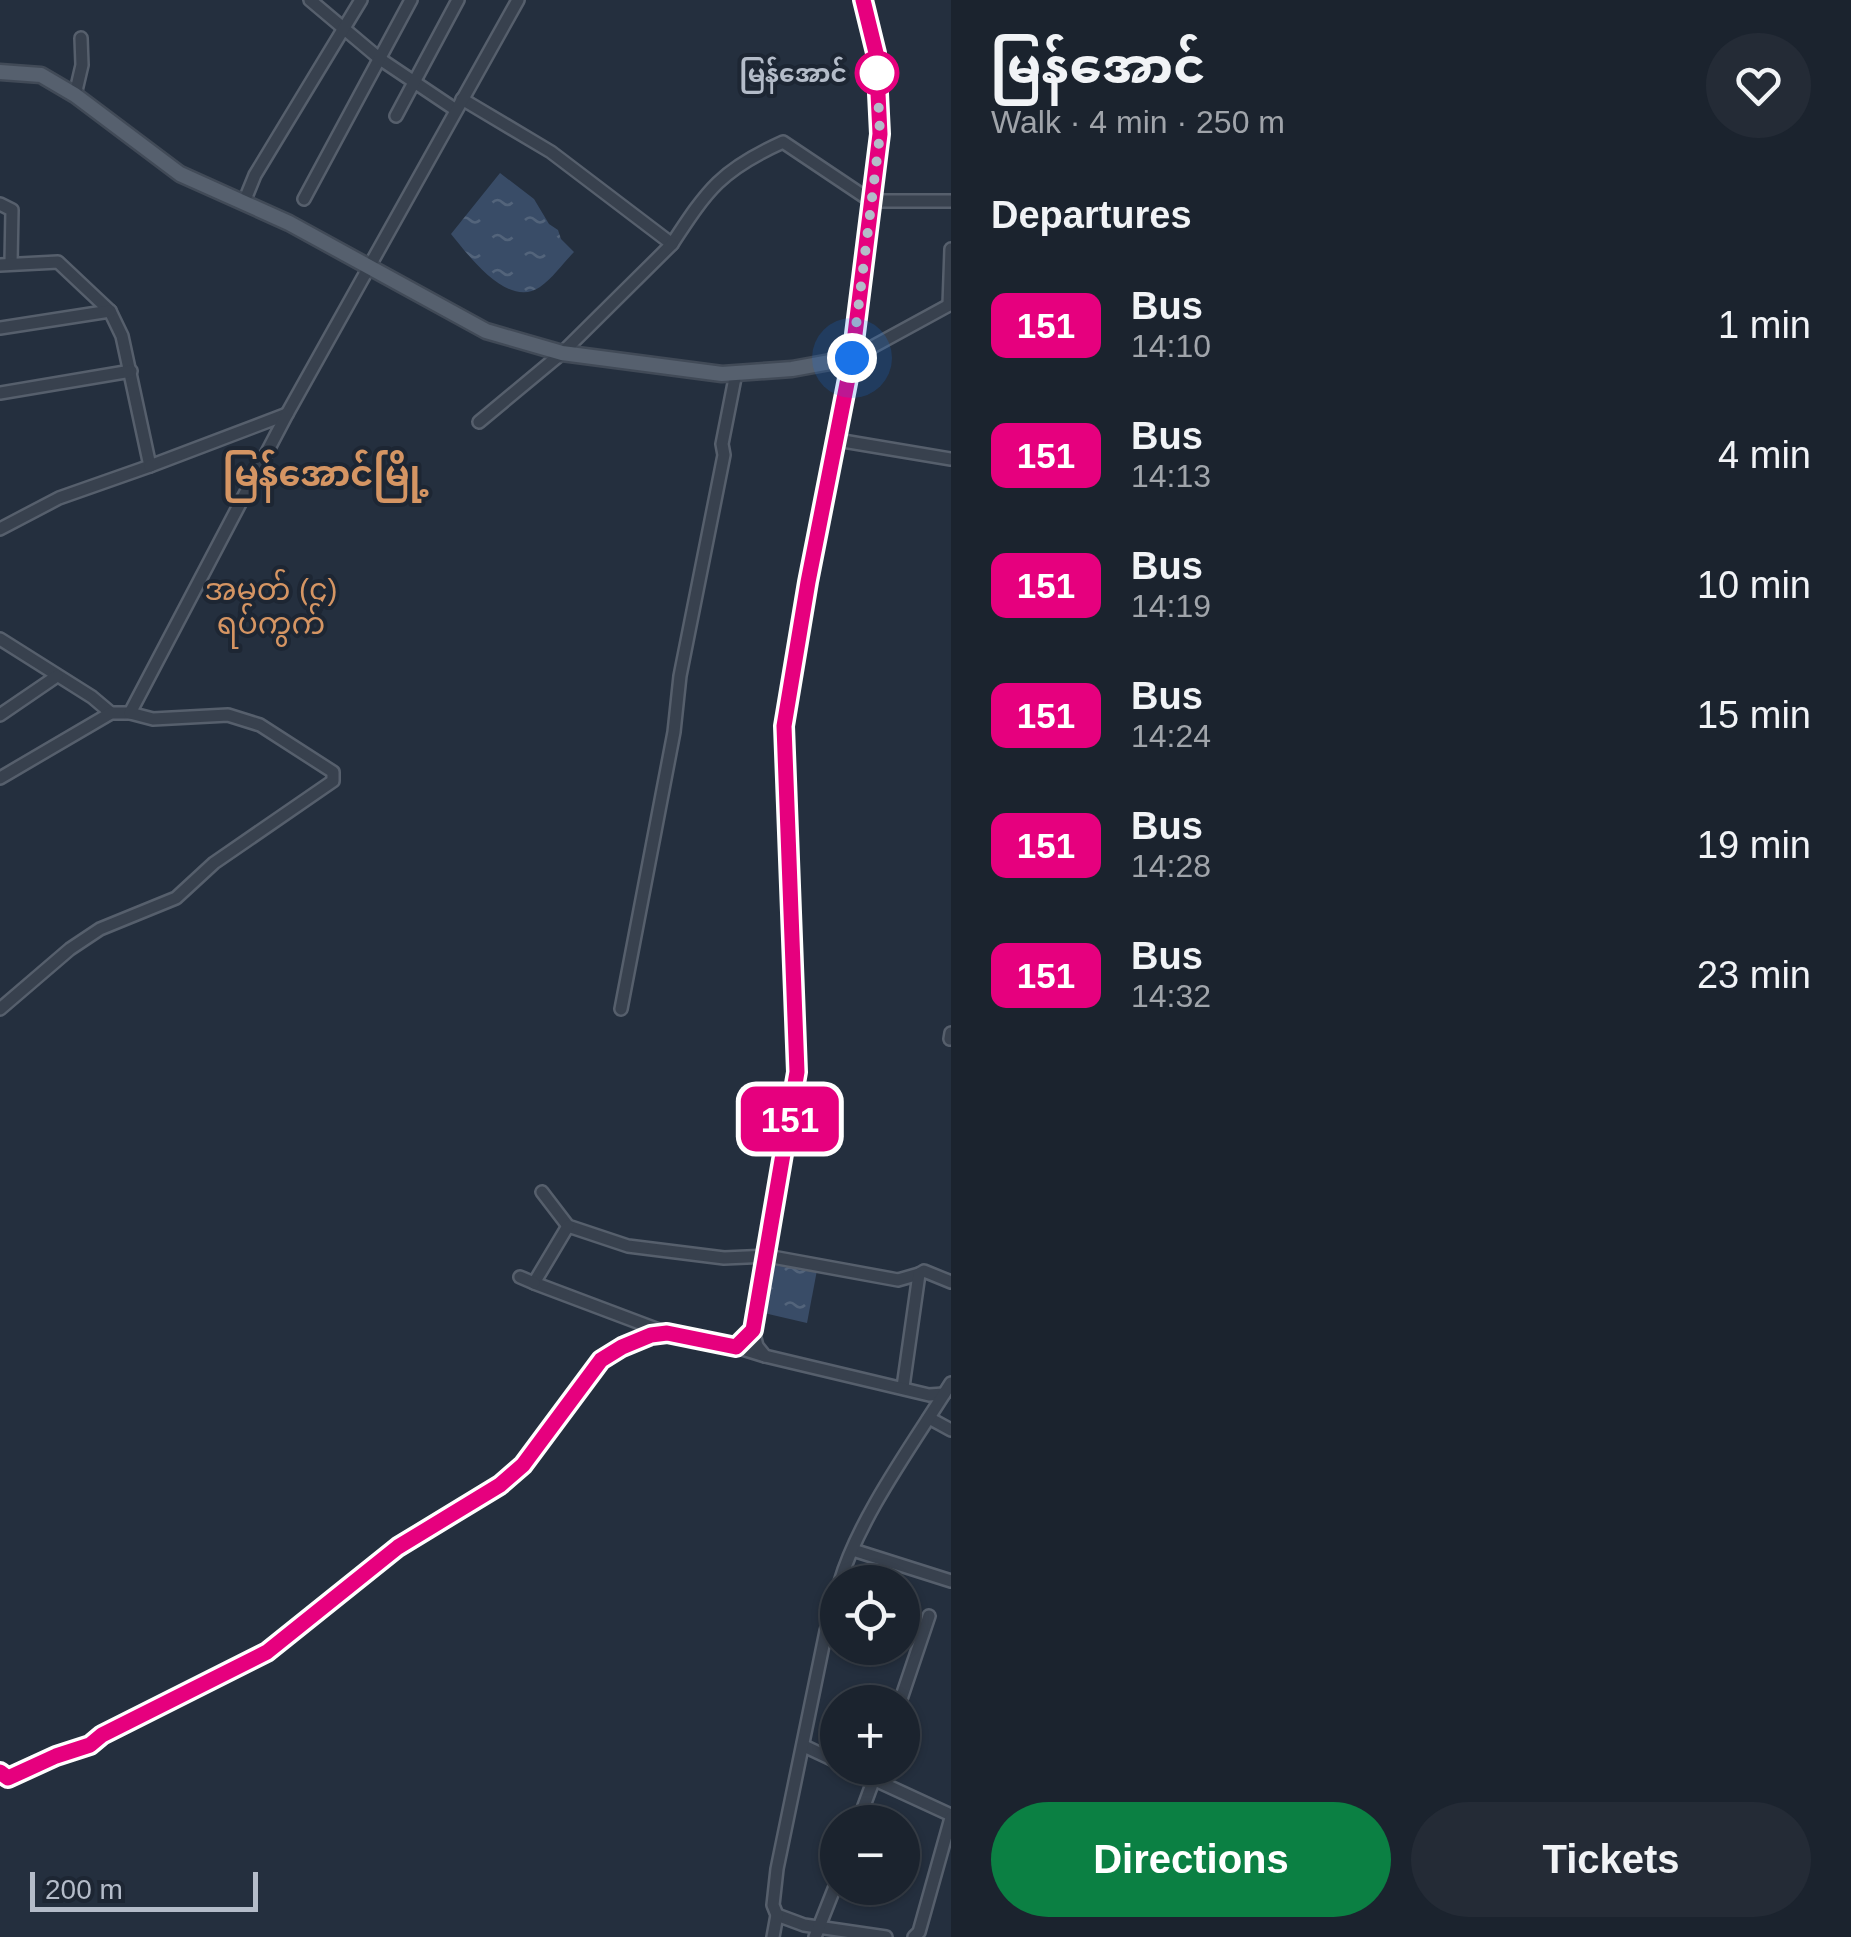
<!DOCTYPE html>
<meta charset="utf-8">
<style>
body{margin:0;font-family:Helvetica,"Noto Sans Myanmar",sans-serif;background:#242b36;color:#f1f3f6;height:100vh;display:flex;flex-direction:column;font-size:38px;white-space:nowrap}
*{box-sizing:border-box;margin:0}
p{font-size:32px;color:#a0a4aa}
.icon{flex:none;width:55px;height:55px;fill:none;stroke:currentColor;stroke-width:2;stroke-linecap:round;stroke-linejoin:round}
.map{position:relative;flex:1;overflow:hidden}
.details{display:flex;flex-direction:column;background:#1b232e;width:900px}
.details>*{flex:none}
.badge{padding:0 20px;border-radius:15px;font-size:35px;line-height:65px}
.buttons{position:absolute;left:820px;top:1565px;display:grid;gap:20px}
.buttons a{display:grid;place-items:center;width:100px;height:100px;border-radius:50%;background:#1b232e;box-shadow:0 2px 8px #0004,0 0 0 2px #39404a;font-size:50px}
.scale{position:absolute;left:30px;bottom:25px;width:228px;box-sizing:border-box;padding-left:10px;border:5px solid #b4bcc9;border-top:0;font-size:28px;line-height:35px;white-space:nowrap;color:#b4bcc9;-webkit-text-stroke:8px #1d2633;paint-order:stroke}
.you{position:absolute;width:50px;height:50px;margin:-25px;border:8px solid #fff;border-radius:50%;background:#1a73e8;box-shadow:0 0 0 15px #1a73e833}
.map>.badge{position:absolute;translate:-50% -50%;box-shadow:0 0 0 5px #fff}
h2{padding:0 40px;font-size:38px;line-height:90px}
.round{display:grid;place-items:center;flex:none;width:105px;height:105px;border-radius:52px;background:#242b36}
.headline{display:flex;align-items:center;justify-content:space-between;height:170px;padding:0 40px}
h1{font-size:48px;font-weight:800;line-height:75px}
.cta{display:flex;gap:20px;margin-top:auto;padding:20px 40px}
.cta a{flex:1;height:115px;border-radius:60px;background:#0b8043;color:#fff;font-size:40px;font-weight:800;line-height:115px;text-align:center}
.cta a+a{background:#242b36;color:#f1f3f6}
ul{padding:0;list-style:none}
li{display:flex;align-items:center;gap:30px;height:130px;padding:0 40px}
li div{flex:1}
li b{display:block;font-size:38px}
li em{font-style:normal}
li .badge{min-width:110px;font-weight:700;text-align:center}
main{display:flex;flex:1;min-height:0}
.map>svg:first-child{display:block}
</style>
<main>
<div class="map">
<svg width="951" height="1937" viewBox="0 0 951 1937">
<defs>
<pattern id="water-ripples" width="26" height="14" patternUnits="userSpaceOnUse" patternTransform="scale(2.5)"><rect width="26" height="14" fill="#394c67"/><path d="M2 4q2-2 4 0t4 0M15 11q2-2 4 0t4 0" fill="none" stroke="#53647b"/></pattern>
</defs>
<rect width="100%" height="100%" fill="#242f3e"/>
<g fill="url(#water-ripples)">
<path d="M 500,173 L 534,199 L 549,224 L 558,230 L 561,239 L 574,252 C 563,263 553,278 540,287 C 508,309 469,256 451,234 Z"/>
<polygon points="776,1262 817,1270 807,1323 764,1313"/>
</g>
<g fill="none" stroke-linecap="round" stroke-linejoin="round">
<g stroke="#565f6c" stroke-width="16">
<g id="minor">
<polyline points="310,0 380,59 456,110"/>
<polyline points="75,95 82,65 81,38"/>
<path d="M 462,99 L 551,152 L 672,244 C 708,189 721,170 783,142 L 871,201 L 951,201"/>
<polyline points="396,116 458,0"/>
<polyline points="304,199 411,0"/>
<polyline points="244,202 255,175 361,0"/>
<polyline points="0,204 12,210 11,263"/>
<polyline points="0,265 58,262 110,311 122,336 150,466 59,498 0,529"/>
<polyline points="949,305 951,249"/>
<polyline points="0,328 110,311"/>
<polyline points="0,393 131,371"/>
<polyline points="479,422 562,353 672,244"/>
<polyline points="837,440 951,459"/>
<polyline points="150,466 287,414"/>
<polyline points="0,639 92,697 111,713"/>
<polyline points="0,715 57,676"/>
<polyline points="0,778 111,713 130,713"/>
<polyline points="0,1009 70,949 100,929 176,898 214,863 333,781 333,772 260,725 228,715 153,719 130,713 287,414 518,0"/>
<polyline points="621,1009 674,732 680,676 724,455 722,444 736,373"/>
<polyline points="950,1039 951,1033"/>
<polyline points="542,1192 568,1226 628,1246 724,1258 767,1256 898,1280 919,1274"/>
<polyline points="568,1226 534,1283 664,1332"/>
<polyline points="520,1277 534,1283"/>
<polyline points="753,1330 736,1347 765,1356"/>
<polyline points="903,1387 919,1274 924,1271 951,1282"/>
<polyline points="944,1394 929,1395 765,1356 757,1346 753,1330 797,1072 783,725 807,582 852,358 951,304"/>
<polyline points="929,1418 951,1430"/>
<polyline points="853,1550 951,1581"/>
<path d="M 840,1582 C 859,1517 915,1441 951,1383"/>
<polyline points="900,1702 929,1616"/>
<polyline points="804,1746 838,1762"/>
<polyline points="849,1768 951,1815"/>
<polyline points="0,1773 7,1778 56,1755 90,1745 102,1735 267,1652 398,1547 500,1485 523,1465 601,1360 622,1347 651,1335 667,1333 736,1347"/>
<polyline points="858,1822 878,1768"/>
<polyline points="777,1915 804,1925 886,1937"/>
<polyline points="773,1937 777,1915 773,1905 777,1869 826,1631 838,1591"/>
<polyline points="815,1937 838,1879"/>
<polyline points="914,1937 919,1932 951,1818"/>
</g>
</g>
<g stroke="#414a57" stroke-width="19">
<polyline id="major" points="0,72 41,75 75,95 180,174 289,223 486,331 562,353 722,374 792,369 852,358 879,134 876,53 863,0"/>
</g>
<use href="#minor" stroke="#38414e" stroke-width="11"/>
<use href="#major" stroke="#56606e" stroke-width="14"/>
</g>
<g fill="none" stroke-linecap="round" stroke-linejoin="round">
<g stroke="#fff" stroke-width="22">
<polyline id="line" points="0,1772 8,1778 56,1756 90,1745 102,1735 267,1652 398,1547 500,1485 523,1465 601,1360 622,1347 651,1335 667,1333 736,1347 753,1330 797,1072 784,726 808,582 852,358 880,134 876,53 863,0"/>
</g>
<use href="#line" stroke="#e6007e" stroke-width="15"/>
<polyline stroke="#b4bcc9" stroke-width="10" stroke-dasharray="0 18" points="852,358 880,134 877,73"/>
</g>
<circle fill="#fff" stroke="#e6007e" stroke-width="5" cx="877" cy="73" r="20"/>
<g text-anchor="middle" stroke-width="8" stroke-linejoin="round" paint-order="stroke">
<g font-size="25" font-weight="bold" fill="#b4bcc9" stroke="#1d2633" text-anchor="end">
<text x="847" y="82">မြန်အောင်</text>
</g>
<g font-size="30" fill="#d59563" stroke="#1d2633">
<text x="271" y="600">အမှတ် (၄)<tspan x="271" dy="34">ရပ်ကွက်</tspan></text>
</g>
<g font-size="35" font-weight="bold" fill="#d59563" stroke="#1d2633">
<text x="326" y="486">မြန်အောင်မြို့</text>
</g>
</g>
</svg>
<div class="buttons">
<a><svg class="icon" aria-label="locate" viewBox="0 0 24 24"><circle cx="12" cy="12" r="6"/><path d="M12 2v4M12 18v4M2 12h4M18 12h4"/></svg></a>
<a>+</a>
<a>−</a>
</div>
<div class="scale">200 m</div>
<div class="you" style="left:852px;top:358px"></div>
<b class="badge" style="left:790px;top:1119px;background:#e6007e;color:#fff">151</b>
</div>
<section class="details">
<div class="headline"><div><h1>မြန်အောင်</h1><p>Walk · 4 min · 250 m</p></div><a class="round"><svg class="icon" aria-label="heart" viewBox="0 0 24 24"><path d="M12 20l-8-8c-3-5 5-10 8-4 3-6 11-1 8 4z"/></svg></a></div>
<h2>Departures</h2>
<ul>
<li><span class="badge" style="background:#e6007e;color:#fff">151</span><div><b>Bus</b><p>14:10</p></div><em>1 min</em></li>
<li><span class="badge" style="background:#e6007e;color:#fff">151</span><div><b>Bus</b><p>14:13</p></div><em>4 min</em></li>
<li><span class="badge" style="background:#e6007e;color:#fff">151</span><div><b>Bus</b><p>14:19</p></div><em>10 min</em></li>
<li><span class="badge" style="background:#e6007e;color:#fff">151</span><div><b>Bus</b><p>14:24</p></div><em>15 min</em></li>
<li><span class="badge" style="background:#e6007e;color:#fff">151</span><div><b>Bus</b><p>14:28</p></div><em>19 min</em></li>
<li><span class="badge" style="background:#e6007e;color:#fff">151</span><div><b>Bus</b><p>14:32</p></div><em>23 min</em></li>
</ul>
<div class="cta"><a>Directions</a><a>Tickets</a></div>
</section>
</main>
